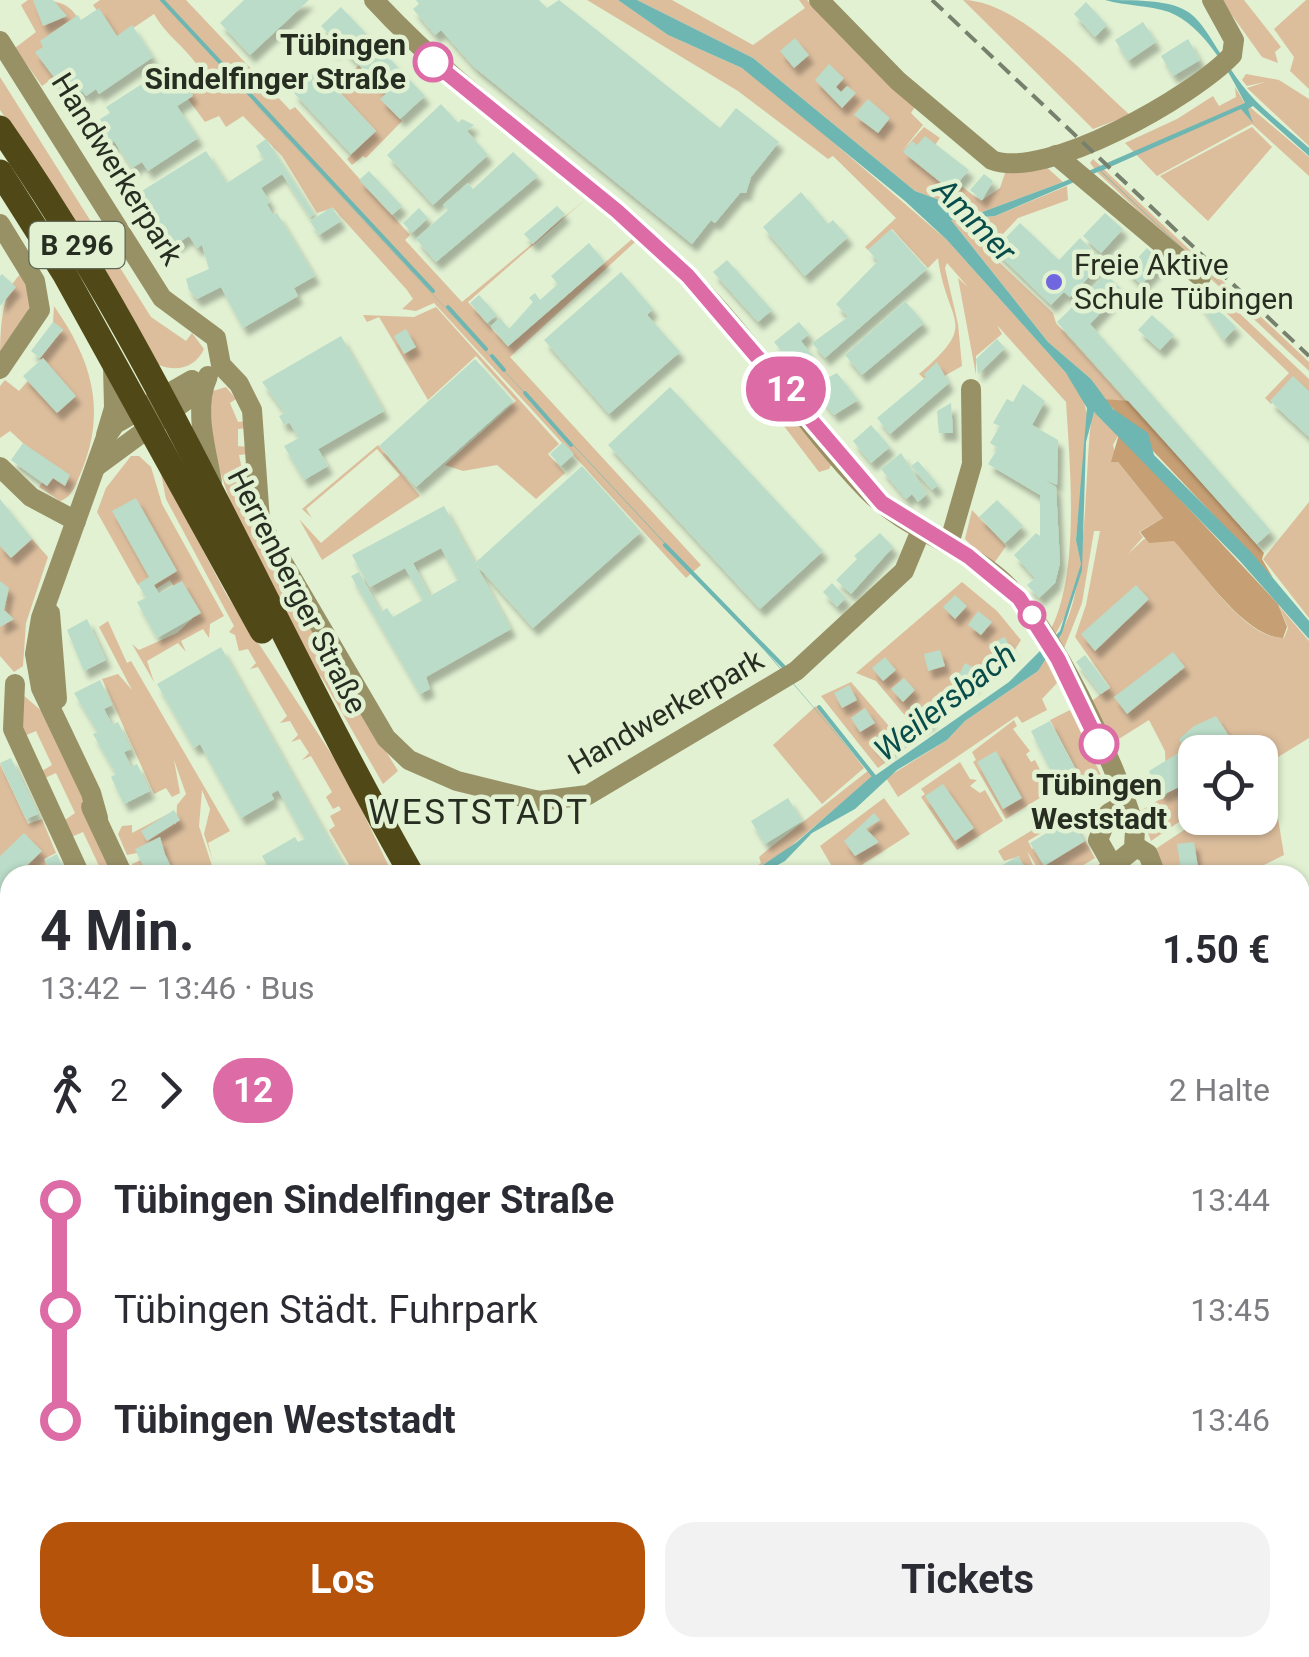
<!DOCTYPE html>
<html lang="de">
<meta charset="utf-8">
<style>
body{margin:0;font-family:Roboto,sans-serif;background:#f2f2f3;color:#2b2b33;height:100vh;display:flex;flex-direction:column;font-size:38px;white-space:nowrap}
*{box-sizing:border-box;margin:0}
p{font-size:32px;color:#7c7c81}
.icon{flex:none;width:55px;height:55px;fill:none;stroke:currentColor;stroke-width:2;stroke-linecap:round;stroke-linejoin:round}
.map{position:relative;flex:1;overflow:hidden}
.side{position:absolute;left:0px;top:865px;width:1310px;height:792px;display:flex;flex-direction:column;background:#fff;border-radius:30px 30px 0 0;box-shadow:0 2px 8px #0004}
.side>*{flex:none}
.badge{padding:0 20px;border-radius:32px;font-size:35px;line-height:65px}
.controls{position:absolute;left:1178px;top:735px;display:grid;gap:20px}
.controls a{display:grid;place-items:center;width:100px;height:100px;border-radius:20px;background:#fff;box-shadow:0 2px 8px #0004;font-size:50px}
.map>.badge{position:absolute;translate:-50% -50%;box-shadow:0 0 0 5px #fff}
.legs{display:flex;align-items:center;gap:15px;height:110px;padding:0 40px;font-size:32px}
.legs p{margin-inline-start:auto}
.headline{display:flex;align-items:center;justify-content:space-between;height:170px;padding:0 40px}
h1{font-size:55px;font-weight:700;line-height:75px}
.action{display:flex;gap:20px;margin-top:auto;padding:20px 40px}
.action a{flex:1;height:115px;border-radius:30px;background:#b45309;color:#fff;font-size:40px;font-weight:700;line-height:115px;text-align:center}
.action a+a{background:#f2f2f3;color:#2b2b33}
ul{padding:0 40px;list-style:none}
li{display:flex;align-items:center;gap:35px;height:110px;font-size:38px}
li i{display:grid;place-items:center;width:15px;height:100%;margin:0 12px;background:currentColor}
li i::after{content:'';width:25px;height:25px;margin:-12px;border:8px solid;border-radius:50%;background:#fff}
li p{margin-inline-start:auto}
li:first-child i{background:linear-gradient(#0000 50%,currentColor 0)}
li:last-child i{background:linear-gradient(currentColor 50%,#0000 0)}
.map>svg:first-child{display:block}
</style>
<div class="map">
<svg width="1309" height="1657" viewBox="0 0 1309 1657">
<defs>
<filter id="shadow"><feDropShadow dx="5" dy="8" stdDeviation="2.5" flood-color="#0004"/></filter>
</defs>
<rect width="100%" height="100%" fill="#e1f1d2"/>
<g fill="#dcbe9d">
<path d="M 28,0 C 76,0 71,8 95,47 L 42,86 L 15,48 L 36,32 L 21,5 Z"/>
<path d="M 100,0 L 186,0 L 290,110 L 295,107 L 410,235 L 405,240 L 462,302 L 586,199 L 468,302 L 508,347 L 632,239 L 635,242 L 510,357 L 701,565 L 686,578 L 434,303 L 416,311 L 402,309 L 413,299 L 407,290 L 333,208 L 317,213 L 282,156 L 243,116 L 226,127 L 219,116 L 205,122 L 188,99 L 193,95 L 188,87 L 196,81 L 192,75 L 198,66 C 184,46 166,35 154,14 L 117,39 L 93,5 Z"/>
<path d="M 587,0 L 618,0 L 668,35 L 742,68 L 764,83 L 947,240 L 1066,373 L 1083,397 L 1088,419 L 1076,539 L 1081,564 L 1069,609 L 1055,635 L 1051,629 C 1080,572 1070,466 1066,402 L 997,325 L 1002,334 L 976,356 L 976,375 L 958,278 L 968,287 L 947,263 L 945,268 L 958,324 L 962,366 L 930,384 L 919,374 C 981,321 947,326 938,258 L 928,268 L 892,229 L 868,250 L 865,247 L 896,218 L 833,156 L 828,159 L 738,91 Z"/>
<polygon points="637,0 672,0 753,45 805,8 799,0 807,0 915,107 911,113 923,125 902,151 924,127 940,138 925,159 981,201 1000,188 1005,173 1043,164 1063,182 977,214 915,191 753,58"/>
<path d="M 963,0 C 1018,0 1090,80 1130,115 L 1093,129 Z"/>
<polygon points="1221,0 1244,0 1281,47 1275,52 1278,63 1262,57"/>
<polygon points="1306,0 1309,0 1309,89 1290,71 1294,57 1274,29"/>
<polygon points="359,65 386,94 381,99 402,121 366,158 363,156 352,165 347,159 376,131 335,87"/>
<polygon points="1246,74 1279,80 1309,99 1309,146 1247,88 1265,82 1247,86 1242,80"/>
<path d="M 0,77 L 151,317 L 186,341 L 192,333 L 204,349 C 195,368 177,372 159,365 L 54,189 L 0,110 Z"/>
<polygon points="1235,87 1244,102 1309,157 1309,176 1252,124 1157,176 1125,143 1177,119 1213,96 1219,106 1236,97"/>
<polygon points="1252,127 1272,147 1208,221 1160,176"/>
<polygon points="1093,159 1309,362 1309,371 1098,173 1090,163"/>
<polygon points="1067,186 1068,200 1018,218 987,251 1053,313 1056,323 1127,402 1104,399 1091,379 1048,342 951,220 995,216"/>
<path d="M 24,271 L 36,295 L 0,364 C 0,332 0,289 24,271 Z"/>
<polygon points="1201,277 1309,379 1309,394 1293,379 1271,404 1265,398 1289,373 1191,279"/>
<path d="M 54,306 C 91,359 107,409 82,470 C 76,483 73,497 60,501 L 39,487 L 51,469 L 10,431 L 0,438 L 0,386 L 5,380 L 19,391 L 43,364 L 40,358 L 63,330 L 53,322 Z"/>
<polygon points="436,307 559,444 548,454 565,473 536,499 497,465 463,471 445,465 516,401 476,356 428,400 379,317 367,322 363,315 414,317"/>
<polygon points="758,368 831,465 829,469 819,472 752,384 750,372"/>
<path d="M 226,387 L 236,399 L 230,403 L 238,422 L 246,421 L 247,428 L 238,429 L 238,446 L 248,447 L 248,454 L 239,455 L 250,507 L 334,667 L 398,771 L 383,784 L 322,678 L 304,660 C 274,594 195,460 213,391 Z"/>
<path d="M 1098,411 L 1119,434 L 1113,445 L 1118,462 L 1163,518 L 1139,532 L 1143,537 L 1128,554 L 1144,539 L 1174,540 C 1200,569 1245,640 1284,638 L 1288,628 L 1279,606 L 1309,641 L 1309,738 L 1260,768 L 1260,752 L 1195,752 L 1195,811 L 1151,841 L 1140,811 L 1167,795 L 1165,751 L 1149,720 L 1114,742 L 1109,733 L 1105,735 L 1088,704 L 1110,687 L 1075,637 L 1086,605 L 1100,531 L 1094,531 L 1082,603 L 1063,651 L 1056,638 C 1089,606 1084,465 1092,414 Z"/>
<polygon points="378,445 420,496 322,560 299,519 321,543 400,475 377,449 306,509 312,518 302,509"/>
<polygon points="131,456 139,456 151,467 162,504 224,616 210,624 209,638 203,629 181,641 186,652 178,643 147,661 154,682 132,644 139,650 177,633 192,619 170,580 154,590 138,585 97,512 106,488"/>
<polygon points="160,469 226,594 344,773 393,875 355,875 329,830 335,826 330,816 341,810 339,806 333,809 326,797 332,792 311,756 302,760 309,753 300,739 291,742 298,735 290,721 280,723 287,716 258,667 250,669 256,663 248,649 239,651 235,635 229,632 234,626 166,499"/>
<polygon points="1309,502 1309,618 1263,559"/>
<polygon points="0,503 48,557 26,623 23,666 14,672 0,656"/>
<polygon points="972,510 1006,546 992,566 965,539"/>
<polygon points="962,582 997,611 1021,640 1002,670 925,730 918,731 876,681 856,673"/>
<polygon points="108,621 127,663 131,661 230,831 208,843 213,861 204,834 210,809 202,790 199,826 215,875 137,875 132,864 141,860 137,853 127,855 118,834 122,826 132,825 132,833 168,814 176,825 177,805 186,794 174,760 180,793 172,797 166,788 154,794 102,679 118,674 132,690 99,627"/>
<polygon points="1044,657 1057,683 1042,699 1047,710 1022,723 1017,716 898,797 886,778 947,740 965,721 1038,671"/>
<polygon points="851,682 907,747 878,768 821,696"/>
<polygon points="23,695 44,713 118,875 97,875 102,872 83,832 71,837 65,820 75,813 56,773 45,778 42,771 52,765 36,731 22,737"/>
<polygon points="816,706 864,768 822,804 773,745"/>
<polygon points="1070,710 1110,794 1104,797 1091,773 1061,790 1055,780 1076,769 1050,720"/>
<polygon points="1014,720 1017,726 1013,729 1030,751 1026,754 1031,762 1035,760 1051,791 1006,819 973,762 976,760 972,752"/>
<polygon points="960,762 970,779 977,780 970,786 980,793 985,790 1003,821 957,850 921,797 925,794 921,789"/>
<polygon points="0,764 28,824 42,819 56,853 44,859 51,875 10,875 10,967 0,949"/>
<polygon points="869,770 873,777 784,852 745,875 761,863 759,857 766,851"/>
<polygon points="1260,780 1266,780 1274,794 1284,855 1244,875 1162,875 1157,848 1202,818 1260,818"/>
<polygon points="884,798 910,834 846,875 837,875 820,846"/>
<polygon points="1044,823 1048,829 1028,841 1032,849 1075,823 1095,858 1067,875 1042,875 1027,851 1037,875 989,875 1020,856 1004,861 998,851"/>
<polygon points="1309,1191 1309,1429 1300,1433 1300,1195"/>
<polygon points="0,1263 10,1269 10,1633 0,1631"/>
<polygon points="510,1648 528,1648 530,1656 577,1648 657,1648 655,1657 508,1657"/>
</g>
<g fill="#c69f74">
<polygon points="1104,399 1129,401 1264,553 1262,559 1273,578"/>
<path d="M 1119,434 L 1278,604 L 1287,627 L 1283,638 C 1245,638 1200,569 1174,541 L 1149,543 L 1140,532 L 1163,518 L 1118,462 L 1111,462 Z"/>
</g>
<path fill="#6db6b2" d="M 158,0 L 765,650 L 873,777 L 1009,682 L 1060,631 L 1081,564 L 1076,540 L 1087,408 L 1066,373 L 947,240 L 905,201 L 742,68 L 668,35 L 618,0 L 637,0 L 753,58 L 915,191 L 977,214 L 1063,182 L 1245,103 C 1228,70 1204,26 1169,12 C 1148,5 1126,6 1105,0 C 1208,0 1188,11 1242,85 C 1260,109 1287,128 1309,148 L 1309,156 L 1253,106 L 1248,109 L 1253,123 L 1241,109 L 1101,171 L 1309,368 L 1100,171 L 995,216 L 951,220 L 1048,342 L 1091,379 L 1113,409 L 1148,433 L 1154,455 L 1251,552 L 1309,621 L 1309,639 L 1239,560 L 1094,412 L 1086,442 L 1082,570 L 1062,633 L 1038,671 L 965,721 L 947,740 L 897,770 L 855,809 L 812,833 L 785,861 L 759,875 L 748,875 L 797,842 L 872,776 L 765,651 Z"/>
<g fill="none" stroke-linecap="round" stroke-linejoin="round">
<g stroke="#6db6b2" stroke-width="4">
<polyline points="162,0 433,291"/>
<polyline points="448,307 486,349"/>
<polyline points="492,356 504,370"/>
<polyline points="525,393 571,445"/>
<polyline points="665,545 783,666"/>
<polyline points="819,707 877,780"/>
<polyline points="1088,1648 1089,1651"/>
</g>
</g>
<g fill="#badcc8" fill-rule="evenodd" filter="url(#shadow)">
<polygon points="33,0 53,0 67,16 43,26"/>
<polygon points="244,0 309,0 250,55 220,23"/>
<polygon points="416,0 539,0 547,8 559,0 720,128 736,108 779,142 751,177 746,193 740,193 715,223 711,220 692,244 474,67 441,30 435,35 413,9 419,4"/>
<polygon points="1086,2 1107,25 1095,37 1074,14"/>
<polygon points="341,7 425,96 400,119 380,99 386,94 340,45 334,51 323,40 329,34 321,26"/>
<polygon points="99,8 117,36 132,25 153,57 99,94 96,89 86,96 82,91 70,99 35,52 43,47 40,41 78,15 81,20"/>
<polygon points="1143,22 1156,42 1128,61 1115,40"/>
<polygon points="795,38 809,55 794,68 780,51"/>
<polygon points="1188,39 1200,60 1173,76 1161,56"/>
<polygon points="829,64 844,78 836,87 841,92 847,86 856,93 842,108 815,80"/>
<polygon points="176,69 193,96 177,106 198,138 148,171 142,162 132,168 114,141 102,149 91,132 103,124 100,119 110,113 106,107 156,75 160,80"/>
<polygon points="318,69 376,131 351,154 293,92"/>
<polygon points="868,99 890,118 878,133 854,115"/>
<polygon points="441,104 458,123 462,119 474,125 467,131 488,155 433,205 387,155"/>
<polygon points="925,136 969,170 956,185 951,180 945,186 903,152 912,141 917,145"/>
<polygon points="266,139 314,214 310,217 282,174 261,188 270,202 267,204 273,215 277,213 315,276 294,288 298,296 243,328 221,287 197,299 189,290 186,279 209,269 202,245 197,248 189,236 160,254 148,235 162,226 137,194 206,151 227,183 264,159 256,146"/>
<polygon points="513,152 538,176 436,262 416,239 448,210 443,205 468,183 473,189"/>
<polygon points="369,171 402,206 392,215 359,180"/>
<polygon points="984,174 993,181 982,200 970,190"/>
<polygon points="801,192 828,224 833,220 848,237 805,276 763,227"/>
<polygon points="557,206 565,214 533,244 524,234"/>
<polygon points="332,207 341,221 319,235 310,221"/>
<polygon points="419,208 428,218 412,233 403,223"/>
<polygon points="1105,213 1123,229 1101,253 1083,236"/>
<polygon points="1020,223 1059,260 1080,238 1104,261 1070,297 1064,292 1051,305 994,250"/>
<polygon points="891,229 927,269 825,358 812,343 848,317 836,304 878,261 868,250"/>
<polygon points="589,243 605,262 508,346 491,326 500,318 509,329 533,302 529,298 535,293 540,300 558,284 551,276"/>
<polygon points="1147,248 1162,263 1141,285 1126,270"/>
<polygon points="727,260 772,310 758,322 713,272"/>
<polygon points="621,272 653,309 647,315 680,352 609,414 544,340"/>
<polygon points="2,274 16,287 0,306 0,276"/>
<polygon points="1106,274 1122,290 1090,324 1271,531 1257,544 1057,322"/>
<polygon points="479,295 497,315 487,323 470,303"/>
<polygon points="1203,295 1236,327 1224,340 1198,301"/>
<polygon points="905,301 924,323 862,375 845,355"/>
<polygon points="1152,315 1174,335 1160,350 1138,330"/>
<polygon points="53,322 63,329 40,358 31,351"/>
<polygon points="799,322 809,334 801,341 814,358 798,372 774,342"/>
<polygon points="406,329 416,347 404,354 394,336"/>
<polygon points="341,336 384,411 318,449 328,466 304,480 284,446 299,438 289,422 284,425 279,416 285,413 262,382"/>
<polygon points="997,339 1005,348 978,374 976,359"/>
<polygon points="43,358 76,396 57,413 23,376"/>
<polygon points="475,359 513,401 416,487 379,446"/>
<polygon points="937,362 949,383 890,434 877,418 926,377 924,374"/>
<polygon points="837,373 858,400 834,415 811,386"/>
<polygon points="1293,376 1309,391 1309,437 1270,401"/>
<polygon points="1023,384 1045,401 1032,425 1058,440 1057,485 1045,480 1056,487 1060,563 1055,583 1039,598 1027,585 1035,578 1014,555 1036,533 1040,536 1040,495 988,464 998,448 990,443 1000,426 993,423 1007,399 1013,402"/>
<polygon points="670,387 823,551 760,609 608,445"/>
<polygon points="951,403 953,433 939,433 937,411"/>
<polygon points="871,425 890,447 871,463 853,441"/>
<polygon points="563,442 574,454 561,466 550,454"/>
<polygon points="23,443 70,475 65,486 53,478 47,486 11,460"/>
<polygon points="901,453 927,494 918,502 912,494 906,499 881,469"/>
<polygon points="918,461 938,485 932,490 911,466"/>
<polygon points="582,466 641,532 533,628 475,563"/>
<polygon points="136,498 177,571 154,585 159,594 182,581 201,613 157,638 137,602 146,598 138,584 149,577 112,511"/>
<polygon points="0,499 32,539 11,558 0,546"/>
<polygon points="997,500 1023,526 1005,543 979,517"/>
<path d="M 444,506 L 511,629 L 426,677 L 430,689 L 420,694 L 351,576 L 359,572 L 381,612 L 387,608 L 393,617 L 423,600 L 405,568 L 370,587 L 352,555 ZM 441,548 L 458,580 L 430,596 L 413,563 Z"/>
<polygon points="880,533 893,547 851,594 836,580 857,559 854,556"/>
<polygon points="0,581 9,588 4,610 14,619 0,627"/>
<polygon points="832,583 846,598 837,607 823,592"/>
<polygon points="1136,585 1149,599 1095,651 1081,634"/>
<polygon points="955,595 967,606 955,619 943,607"/>
<polygon points="978,611 992,622 981,635 968,625"/>
<polygon points="87,619 106,660 84,671 67,630"/>
<polygon points="1005,637 1012,653 996,660 989,644"/>
<polygon points="221,647 310,806 349,875 273,875 262,856 295,837 298,842 305,839 278,790 271,794 274,799 241,818 200,744 194,748 157,684"/>
<polygon points="940,650 945,666 928,671 924,654"/>
<polygon points="1173,652 1185,667 1127,714 1114,697"/>
<polygon points="1085,655 1110,688 1101,694 1076,662"/>
<polygon points="885,657 896,670 883,681 872,668"/>
<polygon points="965,663 980,671 972,686 957,678"/>
<polygon points="904,678 915,690 903,702 891,689"/>
<polygon points="100,680 112,705 104,709 112,725 118,722 131,749 124,752 131,767 137,764 150,791 124,804 111,777 116,774 93,734 98,732 74,693"/>
<polygon points="849,685 857,700 842,708 834,693"/>
<polygon points="925,705 931,721 915,727 909,711"/>
<polygon points="865,708 875,723 860,732 851,718"/>
<polygon points="1216,716 1231,739 1215,752 1195,752 1195,774 1185,784 1163,795 1156,789 1149,771 1185,749 1179,739 1194,726"/>
<polygon points="1050,721 1075,769 1055,779 1031,731"/>
<polygon points="882,731 896,741 885,755 872,744"/>
<polygon points="996,751 1022,798 1003,809 977,762"/>
<polygon points="11,758 38,814 26,819 0,763"/>
<polygon points="943,784 974,828 955,841 925,796"/>
<polygon points="788,798 802,821 765,844 751,821"/>
<polygon points="174,810 180,820 147,841 141,831"/>
<polygon points="874,813 880,820 866,829 879,842 855,856 844,841"/>
<polygon points="1071,818 1085,841 1044,866 1030,843"/>
<polygon points="24,833 42,851 17,875 10,875 10,889 0,899 0,856"/>
<polygon points="160,837 165,854 175,875 147,875 135,849"/>
<polygon points="1194,842 1198,867 1181,870 1177,844"/>
<polygon points="57,854 66,875 52,875 45,860"/>
<polygon points="1018,856 1030,875 986,875 1001,866"/>
<polygon points="10,1029 10,1078 0,1059 0,1036 3,1041 7,1039 3,1032"/>
</g>
<g fill="none" stroke-linecap="round" stroke-linejoin="round">
<g stroke="#999166" stroke-width="20">
<path d="M 374,0 C 467,101 583,174 681,270 C 751,337 800,421 867,490 C 905,529 958,543 999,578 C 1051,623 1116,763 1135,829 L 1134,849 L 1102,875"/>
<path d="M 819,0 L 898,81 L 992,160 C 1045,181 1194,96 1232,55"/>
<polyline points="1212,0 1234,40 1232,55"/>
<polyline points="0,41 162,298 216,338 221,365 239,384 252,410 260,520 275,549 386,738 409,760 457,781 539,801 588,795 796,671 904,571 921,530"/>
<polyline points="1056,155 1201,277"/>
<polyline points="0,224 35,281 40,310 0,369"/>
<path d="M 208,376 C 193,408 206,448 212,482"/>
<polyline points="106,435 114,408 113,365"/>
<polyline points="97,466 203,388"/>
<polyline points="0,467 31,497 76,521"/>
<polyline points="949,544 972,464 971,389"/>
<polyline points="50,613 57,699"/>
<polyline points="15,684 13,729 80,875"/>
<polyline points="91,807 123,875"/>
<polyline points="98,818 91,793 41,688 35,654 41,618 106,437 115,424 192,380"/>
<polyline points="1135,846 1148,854 1156,875"/>
<polyline points="1114,868 1098,840 1109,813 1126,803"/>
<polyline points="0,1094 10,1112"/>
<polyline points="0,1134 10,1130"/>
<polyline points="84,1657 84,1653"/>
<polyline points="216,1657 217,1648"/>
<polyline points="248,1657 249,1648"/>
<polyline points="498,1657 498,1648"/>
</g>
<g stroke="#514817" stroke-width="25">
<path d="M 0,128 C 163,361 271,628 412,875"/>
<polyline points="0,172 64,273 262,631"/>
<polyline points="666,1648 667,1657"/>
</g>
<polyline stroke="#76806c" stroke-width="4" stroke-dasharray="15 8" stroke-linecap="butt" points="932,0 1309,356"/>
</g>
<g fill="none" stroke-linecap="round" stroke-linejoin="round">
<g stroke="#fff" stroke-width="22">
<polyline id="line-1" points="433,62 617,211 688,276 882,503 968,556 1019,598 1058,659 1099,744"/>
</g>
<use href="#line-1" stroke="#dd6ba6" stroke-width="15"/>
</g>
<g fill="#fff" stroke="#dd6ba6" stroke-width="5">
<circle cx="433" cy="62" r="18"/>
<circle cx="1032" cy="615" r="12"/>
<circle cx="1099" cy="744" r="18"/>
</g>
<circle fill="#7066e0" stroke="#e1f1d2" stroke-width="4" cx="1054" cy="282" r="10"/>
<g text-anchor="middle" stroke-width="9" stroke-linejoin="round" paint-order="stroke">
<rect fill="#e1f1d2" stroke="#5f6856" stroke-width="2.5" x="29.5" y="222" width="95" height="46" rx="8"/>
<g font-size="28" font-weight="bold" fill="#272d21">
<text x="77" y="255">B 296</text>
</g>
<g font-size="30" font-weight="bold" fill="#272d21" stroke="#e1f1d2" text-anchor="end">
<text x="406" y="55">Tübingen<tspan x="406" dy="34">Sindelfinger Straße</tspan></text>
<text x="1099" y="795" text-anchor="middle">Tübingen<tspan x="1099" dy="34">Weststadt</tspan></text>
</g>
<g font-size="30" fill="#272d21" stroke="#e1f1d2">
<text transform="translate(117 169) rotate(58)" y="10">Handwerkerpark</text>
<text transform="translate(297 591) rotate(63)" y="10">Herrenberger Straße</text>
<text transform="translate(666 712) rotate(-30)" y="10">Handwerkerpark</text>
</g>
<g font-size="30" fill="#272d21" stroke="#e1f1d2" text-anchor="start">
<text x="1074" y="275">Freie Aktive<tspan x="1074" dy="34">Schule Tübingen</tspan></text>
</g>
<g font-size="32" font-style="italic" fill="#074c4a" stroke="#e1f1d2">
<text transform="translate(975 220) rotate(46)" y="11">Ammer</text>
<text transform="translate(945 702) rotate(-38)" y="11">Weilersbach</text>
</g>
<g font-size="35" letter-spacing="2.5" fill="#272d21" stroke="#e1f1d2">
<text x="479" y="824">WESTSTADT</text>
</g>
</g>
</svg>
<div class="controls">
<a><svg class="icon" aria-label="locate" viewBox="0 0 24 24"><circle cx="12" cy="12" r="6"/><path d="M12 2v4M12 18v4M2 12h4M18 12h4"/></svg></a>
</div>
<b class="badge" style="left:786px;top:389px;background:#dd6ba6;color:#fff">12</b>
<section class="side">
<div class="headline"><div><h1>4 Min.</h1><p>13:42 – 13:46 · Bus</p></div><b>1.50 €</b></div>
<div class="legs"><svg class="icon" aria-label="walk" viewBox="0 0 24 24"><circle cx="13" cy="4" r="2"/><path d="M13 8l-2 6 4 7M11 14l-3 7M7 12l3-4h3l4 4"/></svg>2<svg class="icon" aria-label="forward" viewBox="0 0 24 24"><path d="M9 5l7 7-7 7"/></svg><b class="badge" style="background:#dd6ba6;color:#fff">12</b><p>2 Halte</p></div>
<ul>
<li><i style="color:#dd6ba6"></i><b>Tübingen Sindelfinger Straße</b><p>13:44</p></li>
<li><i style="color:#dd6ba6"></i><span>Tübingen Städt. Fuhrpark</span><p>13:45</p></li>
<li><i style="color:#dd6ba6"></i><b>Tübingen Weststadt</b><p>13:46</p></li>
</ul>
<div class="action"><a>Los</a><a>Tickets</a></div>
</section>
</div>
